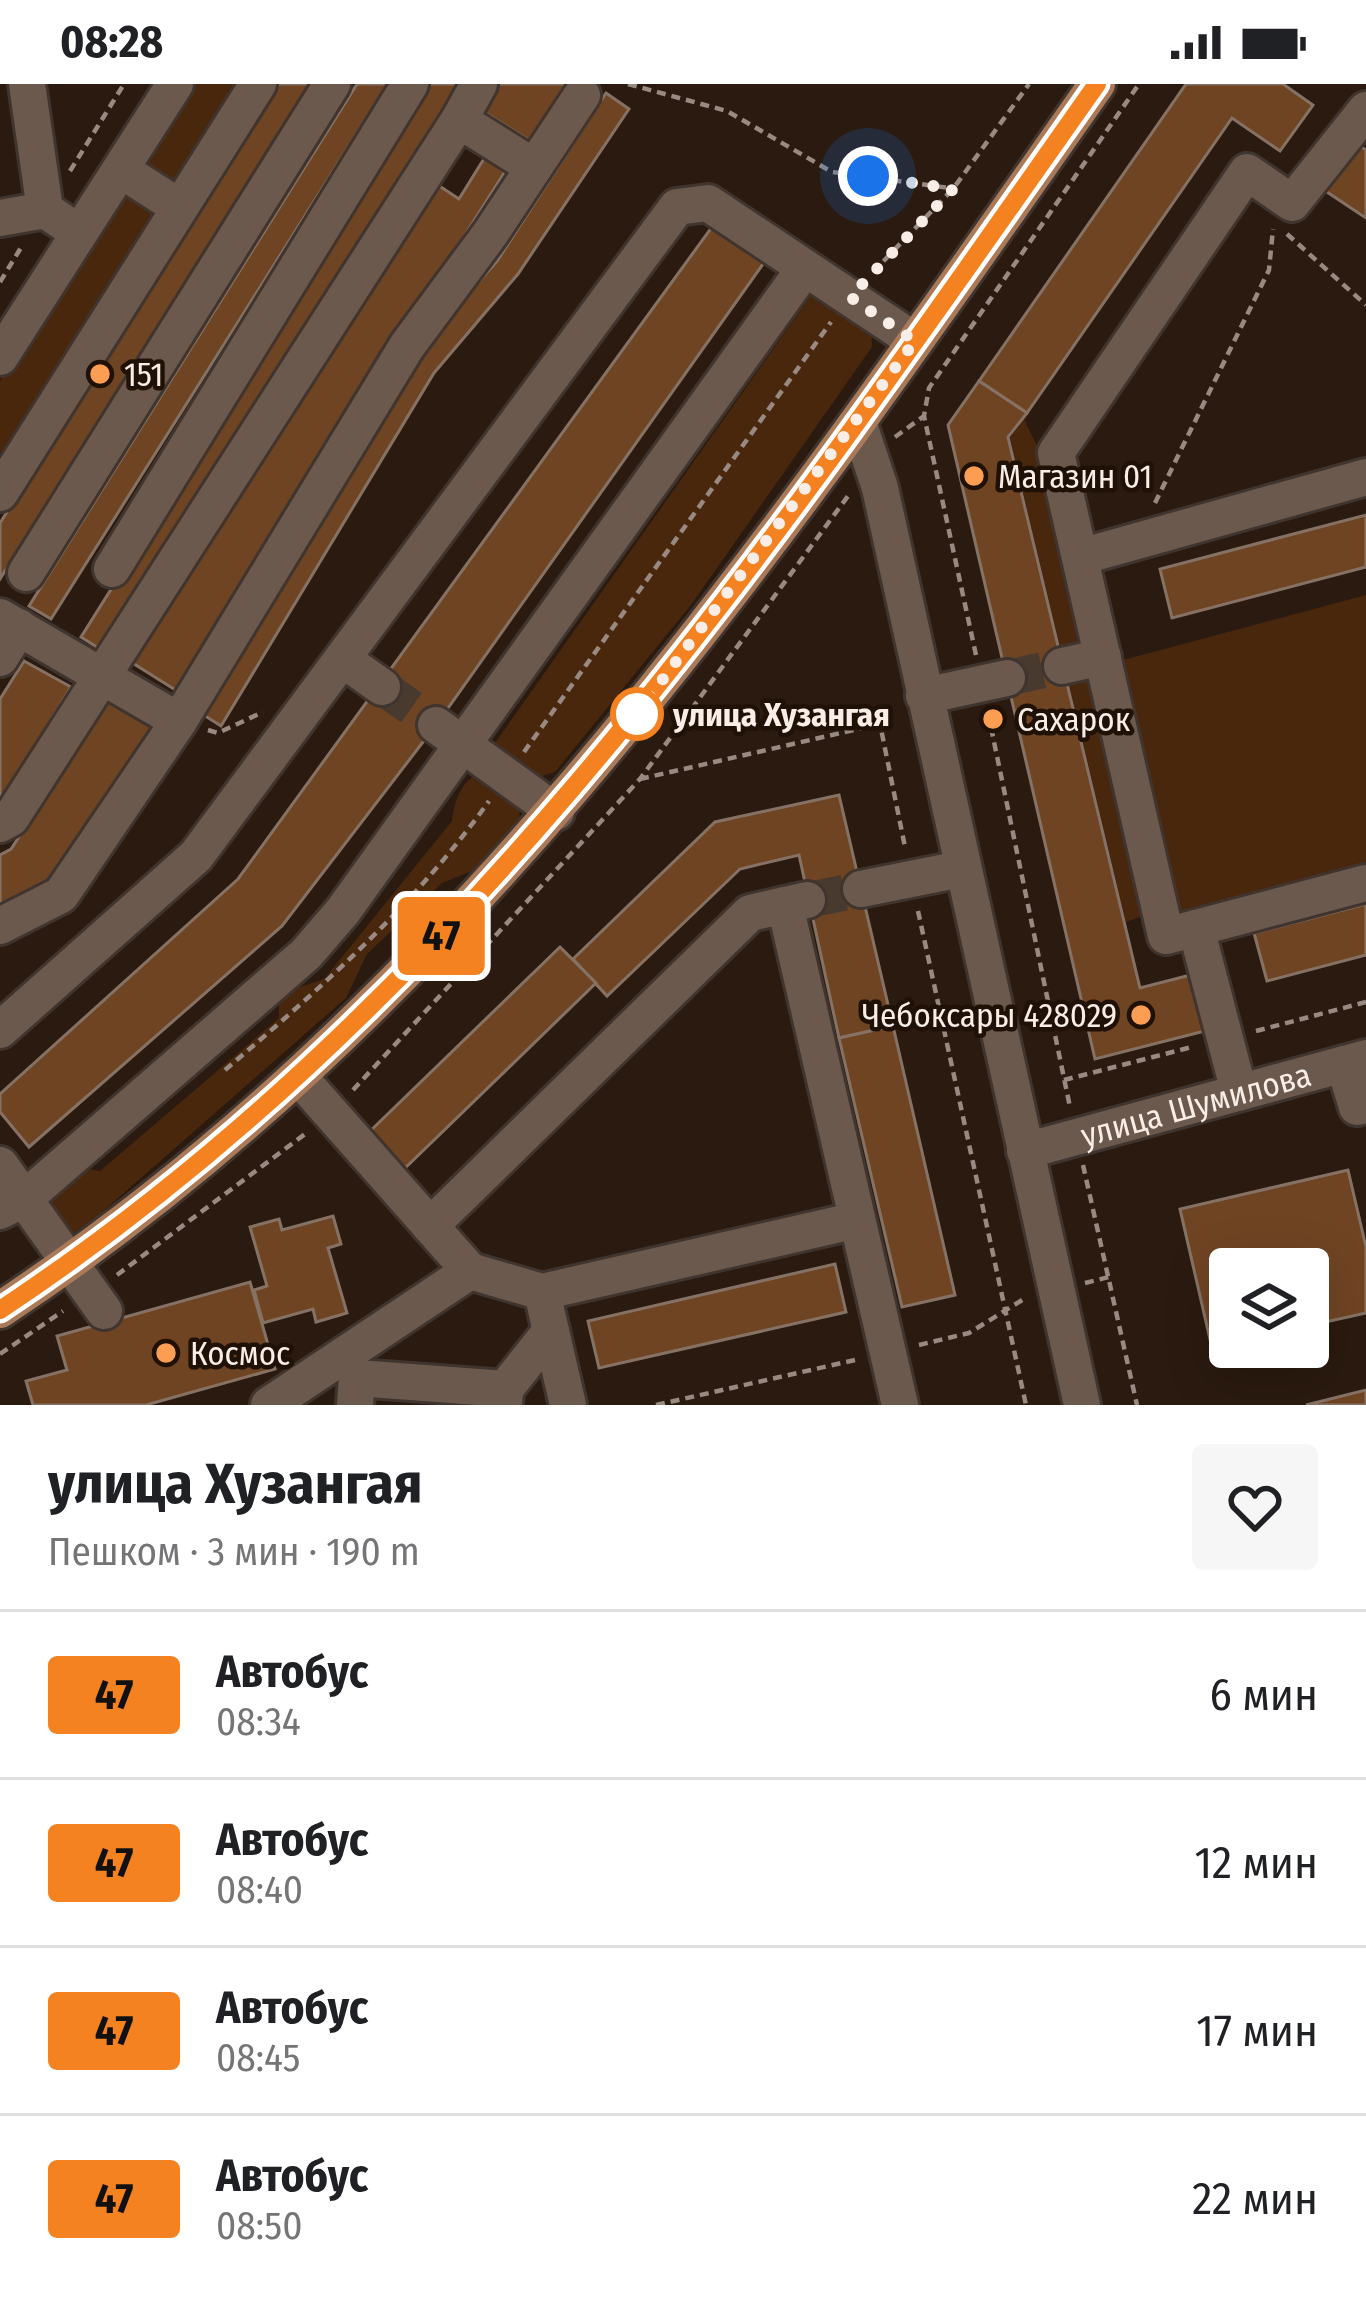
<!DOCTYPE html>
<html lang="ru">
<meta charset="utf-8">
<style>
body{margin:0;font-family:"Fira Sans Condensed",sans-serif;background:#f6f6f6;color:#202124;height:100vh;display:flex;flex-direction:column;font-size:45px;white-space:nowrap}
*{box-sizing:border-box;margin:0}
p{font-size:39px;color:#757577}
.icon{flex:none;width:66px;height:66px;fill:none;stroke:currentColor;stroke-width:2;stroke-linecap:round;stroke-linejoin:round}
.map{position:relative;height:1321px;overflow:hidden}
.sheet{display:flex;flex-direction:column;background:#fff;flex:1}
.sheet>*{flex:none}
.badge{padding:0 24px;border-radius:9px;font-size:42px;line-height:78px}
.buttons{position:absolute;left:1209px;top:1164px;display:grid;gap:24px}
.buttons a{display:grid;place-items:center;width:120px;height:120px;border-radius:12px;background:#fff;box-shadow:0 12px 48px #0002;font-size:60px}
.you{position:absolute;width:60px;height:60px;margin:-30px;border:9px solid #fff;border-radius:50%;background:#1a73e8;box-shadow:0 0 0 18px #1a73e833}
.map>.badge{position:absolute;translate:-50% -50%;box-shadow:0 0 0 6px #fff}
.round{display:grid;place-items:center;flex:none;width:126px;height:126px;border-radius:12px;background:#f6f6f6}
.overview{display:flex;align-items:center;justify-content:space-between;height:204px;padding:0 48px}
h1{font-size:57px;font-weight:700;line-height:90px}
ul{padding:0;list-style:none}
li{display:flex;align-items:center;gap:36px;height:168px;padding:0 48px;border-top:3px solid #e0e0e0}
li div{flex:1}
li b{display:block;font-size:45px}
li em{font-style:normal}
li .badge{min-width:132px;font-weight:700;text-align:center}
.status{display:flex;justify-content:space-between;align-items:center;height:84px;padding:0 60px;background:#fff;direction:ltr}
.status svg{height:33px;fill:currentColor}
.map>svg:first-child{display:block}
</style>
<div class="status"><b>08:28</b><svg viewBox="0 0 49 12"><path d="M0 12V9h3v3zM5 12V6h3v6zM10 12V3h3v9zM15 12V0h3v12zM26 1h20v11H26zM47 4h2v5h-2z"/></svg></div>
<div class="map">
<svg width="1366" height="1321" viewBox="0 0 1366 1321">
<rect width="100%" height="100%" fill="#2a1a0f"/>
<g fill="#49270c">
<polygon points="193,0 242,0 179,102 143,81"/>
<polygon points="125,105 165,126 0,370 0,297"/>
<polygon points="810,213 830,213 871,242 872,263 691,521 555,688 536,694 495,659"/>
<polygon points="1024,335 1050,389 1158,826 1126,838 1010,354"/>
<polygon points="1366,511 1366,801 1170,845 1122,619 1123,576"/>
<path d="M 483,688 L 518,716 L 520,735 L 515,745 L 477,785 L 442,799 L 367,870 L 346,914 L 93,1136 L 73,1149 L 64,1150 L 47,1118 L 82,1084 L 100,1087 L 279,934 L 279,914 C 292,902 309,902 325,894 L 452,737 C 454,717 462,694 483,688 Z"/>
</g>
<g fill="#6f4423" stroke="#867265" stroke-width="3">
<polygon points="276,0 311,0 0,495 0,439"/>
<polygon points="357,0 388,0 51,535 29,522"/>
<polygon points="429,0 459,0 103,567 81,553"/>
<polygon points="495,0 566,0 530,57 479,25"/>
<polygon points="1186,0 1283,0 1313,21 1280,67 1232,34 1027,329 979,297"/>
<polygon points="606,9 629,25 518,190 434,289 221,642 199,628 415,270 497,177"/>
<polygon points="1355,59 1366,66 1366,134 1324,106"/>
<polygon points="485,73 506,86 177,607 131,578 435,99 459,115"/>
<polygon points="717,136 768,173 436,641 282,842 29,1063 0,1028 0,1010 238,795"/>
<polygon points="979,297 1027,329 1008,353 1140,904 1194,890 1209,946 1095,975 948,341"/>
<polygon points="1366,431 1366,483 1172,534 1160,485"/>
<polygon points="24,577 71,603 0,720 0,615"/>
<polygon points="111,611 157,639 52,805 0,832 0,771 11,765"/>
<polygon points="839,711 893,942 839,954 799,771 740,785 607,912 573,875 715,738"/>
<polygon points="1366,820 1366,871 1267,897 1254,849"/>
<polygon points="560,863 596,899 399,1090 363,1054"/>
<polygon points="893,942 955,1211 902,1223 839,954"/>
<polygon points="1348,1086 1366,1163 1366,1229 1308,1242 1308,1185 1230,1185 1230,1260 1212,1264 1180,1125"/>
<polygon points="333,1132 341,1160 328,1164 347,1229 316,1238 313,1225 263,1239 254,1206 267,1202 250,1143 279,1135 282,1146"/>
<polygon points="835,1180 846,1228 599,1284 588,1237"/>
<polygon points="250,1198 275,1285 146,1321 33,1321 26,1297 67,1286 57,1252"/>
<polygon points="1366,1306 1366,1321 1306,1321"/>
</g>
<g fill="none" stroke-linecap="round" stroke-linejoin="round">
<g stroke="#493a2f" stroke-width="36" stroke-dasharray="36 18" stroke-linecap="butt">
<polyline points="1007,594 1062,582"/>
<polyline points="382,603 436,641"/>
<polyline points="809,816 861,805"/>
</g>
<g stroke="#40342e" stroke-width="42">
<g id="minor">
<polyline points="27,0 45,126"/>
<polyline points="479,0 459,36 534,83"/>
<polyline points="1366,26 1292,119 1247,88 1056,369 1166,852 1366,799"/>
<polyline points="121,86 179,123"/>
<polyline points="0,134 45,126 63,138"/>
<polyline points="0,273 175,0"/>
<polyline points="858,338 880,404 1082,1321"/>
<polyline points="0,409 258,0"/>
<polyline points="1080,473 1366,393"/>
<polyline points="112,485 410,0"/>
<polyline points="26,489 332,0"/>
<polyline points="0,533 179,637 61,811 0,842"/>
<polyline points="0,574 19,543"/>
<polyline points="344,576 382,603"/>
<polyline points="1062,582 1103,573"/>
<polyline points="924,612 1007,594"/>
<polyline points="179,637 407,262 490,150 582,11"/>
<polyline points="436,641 556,728"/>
<polyline points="0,740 11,734 459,36"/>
<polyline points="861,805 961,785"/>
<polyline points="785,821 900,1321"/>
<polyline points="1196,844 1239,1008"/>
<polyline points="0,946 196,772 677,123 708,119 915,257"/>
<polyline points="1344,980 1357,1023 1366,1021"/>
<polyline points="298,992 470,1187 542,1208"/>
<path id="s1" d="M 1025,1067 L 1366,974"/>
<polyline points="0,1081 104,1227"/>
<polyline points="0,1127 24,1115 306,870 343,827 805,184"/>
<polyline points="430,1142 750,829 807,816"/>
<polyline points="505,1305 551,1247"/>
<polyline points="269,1321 470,1187"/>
<polyline points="355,1321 357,1294 505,1305 504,1321"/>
<polyline points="568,1321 542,1208 857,1136"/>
</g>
</g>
<g stroke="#40342e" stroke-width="42">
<path id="major" d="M 0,1226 C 467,917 780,450 1097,0"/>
</g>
<g stroke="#988a82" stroke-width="4.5" stroke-dasharray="9 6" stroke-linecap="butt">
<polyline points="628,0 727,27 832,88 949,104"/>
<polyline points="70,87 124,0"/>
<polyline points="1287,150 1366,221"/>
<polyline points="873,188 953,105 1029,0"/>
<polyline points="0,198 22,162"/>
<polyline points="895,353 924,332"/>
<polyline points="1155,419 1269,186 1273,145"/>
<polyline points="976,571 924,332 929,304 1139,0"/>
<polyline points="988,629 1070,1023"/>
<polyline points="208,646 218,649 263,628"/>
<polyline points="524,668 831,238"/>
<polyline points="640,695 880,640 905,763"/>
<polyline points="918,827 1026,1321"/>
<polyline points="1256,947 1366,918"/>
<path d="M 225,986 C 320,905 416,820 489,717"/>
<polyline points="1064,996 1192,963"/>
<polyline points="353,1006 640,695 848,412"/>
<polyline points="1083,1081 1137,1321"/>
<polyline points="117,1191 305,1050"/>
<polyline points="1085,1199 1109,1193"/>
<polyline points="919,1261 969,1249 1027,1213"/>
<polyline points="0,1270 63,1227"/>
<polyline points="656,1321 855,1276"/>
</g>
<use href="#minor" stroke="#6c594d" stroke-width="36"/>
<use href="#major" stroke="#a97958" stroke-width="36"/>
</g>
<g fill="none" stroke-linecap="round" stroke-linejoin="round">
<g stroke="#fff" stroke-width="27">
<path id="line" d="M 0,1226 C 469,915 778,452 1097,0"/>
</g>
<use href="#line" stroke="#f58220" stroke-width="18"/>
<polyline stroke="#f9eee7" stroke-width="12" stroke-dasharray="0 21.6" points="637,630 915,257 850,213 953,105 868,92"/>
</g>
<g fill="#fc9d54" stroke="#201107" stroke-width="4.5">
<circle cx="100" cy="290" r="12"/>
<circle cx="974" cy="392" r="12"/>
<circle cx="993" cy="635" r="12"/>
<circle cx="1141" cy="931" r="12"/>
<circle cx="166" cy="1269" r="12"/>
</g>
<circle fill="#fff" stroke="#f58220" stroke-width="6" cx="637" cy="630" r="24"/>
<g text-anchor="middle" stroke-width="9" stroke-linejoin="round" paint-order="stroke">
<g font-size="33" fill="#f9eee7" stroke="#201107" text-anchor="start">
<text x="124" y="302">151</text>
<text x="998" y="404">Магазин 01</text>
<text x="1017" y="647">Сахарок</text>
<text x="1117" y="943" text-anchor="end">Чебоксары 428029</text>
<text x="190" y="1281">Космос</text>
</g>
<g font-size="33" font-weight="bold" fill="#f9eee7" stroke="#201107" text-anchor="start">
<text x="673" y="642">улица Хузангая</text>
</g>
<g font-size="33" fill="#f9eee7" stroke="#201107">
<text dy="12" stroke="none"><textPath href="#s1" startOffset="177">улица Шумилова</textPath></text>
</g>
</g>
</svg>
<div class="buttons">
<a><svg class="icon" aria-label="layers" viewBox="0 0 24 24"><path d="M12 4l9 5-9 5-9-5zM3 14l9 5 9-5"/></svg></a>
</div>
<div class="you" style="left:868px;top:92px"></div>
<b class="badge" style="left:441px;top:852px;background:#f58220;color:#111">47</b>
</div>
<section class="sheet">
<div class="overview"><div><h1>улица Хузангая</h1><p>Пешком · 3 мин · 190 m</p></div><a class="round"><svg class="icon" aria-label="heart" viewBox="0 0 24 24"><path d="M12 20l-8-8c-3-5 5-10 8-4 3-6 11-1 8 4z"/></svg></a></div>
<ul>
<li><span class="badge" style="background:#f58220;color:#111">47</span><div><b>Автобус</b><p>08:34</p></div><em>6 мин</em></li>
<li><span class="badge" style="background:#f58220;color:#111">47</span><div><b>Автобус</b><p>08:40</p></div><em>12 мин</em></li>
<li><span class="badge" style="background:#f58220;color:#111">47</span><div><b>Автобус</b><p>08:45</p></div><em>17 мин</em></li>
<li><span class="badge" style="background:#f58220;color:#111">47</span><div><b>Автобус</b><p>08:50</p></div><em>22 мин</em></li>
</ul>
</section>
